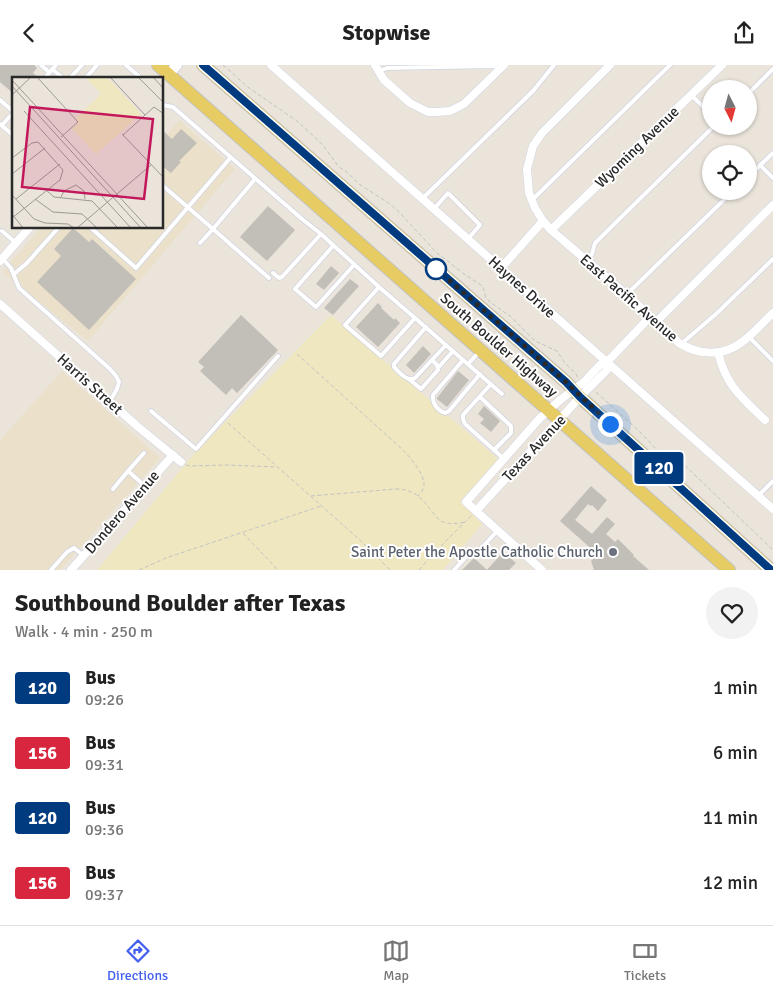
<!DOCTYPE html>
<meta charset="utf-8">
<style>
body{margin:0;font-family:Signika,sans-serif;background:#f2f2f2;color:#222;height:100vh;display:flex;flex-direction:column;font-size:19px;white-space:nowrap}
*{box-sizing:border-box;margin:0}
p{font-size:16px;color:#767676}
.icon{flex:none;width:28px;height:28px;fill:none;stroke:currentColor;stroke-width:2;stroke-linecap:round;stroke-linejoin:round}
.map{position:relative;height:505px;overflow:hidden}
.side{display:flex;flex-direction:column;background:#fff;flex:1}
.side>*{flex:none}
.badge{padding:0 10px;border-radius:4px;font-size:18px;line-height:32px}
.needle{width:32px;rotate:174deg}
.controls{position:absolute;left:702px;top:15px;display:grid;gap:10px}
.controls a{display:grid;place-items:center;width:55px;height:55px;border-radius:50%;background:#fff;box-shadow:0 1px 4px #0004;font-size:25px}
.you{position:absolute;width:25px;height:25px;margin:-12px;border:4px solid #fff;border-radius:50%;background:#1a73e8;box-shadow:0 0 0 8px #1a73e833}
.map>.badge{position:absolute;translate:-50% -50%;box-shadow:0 0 0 2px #fff}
.round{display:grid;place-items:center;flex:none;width:52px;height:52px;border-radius:26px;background:#f2f2f2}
.headline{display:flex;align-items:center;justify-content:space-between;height:85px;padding:0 15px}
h1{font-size:24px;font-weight:700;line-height:38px}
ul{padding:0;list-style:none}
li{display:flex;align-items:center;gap:15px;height:65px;padding:0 15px}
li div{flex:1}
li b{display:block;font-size:19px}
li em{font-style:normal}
li .badge{min-width:55px;font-weight:700;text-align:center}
header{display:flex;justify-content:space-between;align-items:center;height:65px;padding:0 15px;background:#fff;font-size:22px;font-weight:700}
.menu{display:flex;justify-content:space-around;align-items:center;height:70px;border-top:1px solid #e0e0e0;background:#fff;font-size:14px;color:#767676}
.menu a{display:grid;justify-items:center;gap:2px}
.menu .on{color:#4460ee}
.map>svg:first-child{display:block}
</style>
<header><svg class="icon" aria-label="back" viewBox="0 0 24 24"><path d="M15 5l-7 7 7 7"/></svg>Stopwise<svg class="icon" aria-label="share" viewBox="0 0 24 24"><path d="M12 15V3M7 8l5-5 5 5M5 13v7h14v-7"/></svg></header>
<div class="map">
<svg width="773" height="505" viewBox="0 0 773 505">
<rect width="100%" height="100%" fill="#eae4db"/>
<g fill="#ebe1cb">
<polygon points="179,55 235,104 88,276 2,207 41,163 162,162 163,74"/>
<polygon points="62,306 160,393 60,505 0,505 0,375"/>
</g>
<polygon fill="#eee7bf" points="331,250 498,394 460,436 482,459 443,505 97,505 194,389"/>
<g fill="#c2beb8">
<polygon points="0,0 34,0 37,3 33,8 40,14 14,14 14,29 0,17"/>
<polygon points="181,64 197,78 179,96 181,97 171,108 162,101 162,65 172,74"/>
<polygon points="268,141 295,165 267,196 240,172"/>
<polygon points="73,163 89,177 92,174 136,214 89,265 37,217 61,191 54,184"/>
<polygon points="331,201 339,208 324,225 316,219"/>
<polygon points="350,214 359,221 333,250 324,243"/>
<polygon points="378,238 382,242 381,243 394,255 395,253 400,258 378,282 356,262"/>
<polygon points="241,250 278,285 237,328 232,323 226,330 200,306 204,302 198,297"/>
<polygon points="423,281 431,289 414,308 406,300"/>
<polygon points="458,306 469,315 447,342 437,334 437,333"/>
<polygon points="484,341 500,356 491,367 480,358 484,354 478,349"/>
<polygon points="591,421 607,435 598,446 592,440 591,441 588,439 575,455 592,469 607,452 615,459 606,469 615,477 618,474 634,490 633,491 649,505 594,505 591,496 593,494 592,490 595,487 560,456"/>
<polygon points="503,487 516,498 509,505 487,505"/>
<polygon points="474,493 487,505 462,505"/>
</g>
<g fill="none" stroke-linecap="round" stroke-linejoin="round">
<g stroke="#d0d3e1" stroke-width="5.5">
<g id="service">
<polyline points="41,0 49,7"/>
<polyline points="126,0 141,13"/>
<polyline points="52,4 64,14"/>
<polyline points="379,6 387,3 493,1 501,3"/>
<polyline points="44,14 56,0"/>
<polyline points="69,14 82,0"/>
<polyline points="85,14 97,0"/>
<polyline points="749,28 773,4"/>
<polyline points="691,30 711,49"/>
<polyline points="0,35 14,47"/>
<polyline points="162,40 173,42 302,154 321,169 282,212 279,213 273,208"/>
<polyline points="0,59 14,71"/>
<polyline points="2,60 14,47"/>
<polyline points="760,100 773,113"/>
<polyline points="749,111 773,88"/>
<polyline points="162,120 213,164 255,114"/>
<polyline points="422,134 533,26 554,0"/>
<polyline points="532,135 670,0"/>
<polyline points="434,144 448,128 480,160 468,174"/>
<polyline points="90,162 136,203 231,92"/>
<polyline points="2,166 16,178"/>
<polyline points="321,169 379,222 345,260 381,291 415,253 379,222"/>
<polyline points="200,178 213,164 269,213"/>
<polyline points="333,181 295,224 316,242 354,200"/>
<polyline points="2,193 11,203 19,223 110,304 116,311 119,317 117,324 110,336"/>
<polyline points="586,195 592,189 595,178 714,61"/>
<polyline points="14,209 27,198 59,162"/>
<polyline points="627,229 733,126"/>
<polyline points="415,253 502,329"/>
<path d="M 426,262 L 394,299 L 394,302 C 400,308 407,317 415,313 L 446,280"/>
<polyline points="748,271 773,296"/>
<polyline points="681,279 716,249 773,194"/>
<path d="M 463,295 L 433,330 C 432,338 437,345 445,348 L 449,346 L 480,309"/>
<polyline points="468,299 479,287"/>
<polyline points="438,303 453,286"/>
<polyline points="409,314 421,324 438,305 437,300 432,295"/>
<polyline points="491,319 463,350 463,354 465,359 503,393"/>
<polyline points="480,332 511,361 511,368 494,385"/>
<polyline points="151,346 196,384 278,291"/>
<polyline points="128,406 144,388"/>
<polyline points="113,424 128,406 145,421"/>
<polyline points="758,431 773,416"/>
<polyline points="51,505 67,487 74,483 84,491"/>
<polyline points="454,505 466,492 478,487 498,465"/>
</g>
</g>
<g stroke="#d0d3e1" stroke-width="9">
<g id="minor">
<polyline points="271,0 773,444"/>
<polyline points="375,0 384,15 410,38 428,47 436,47 450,46 464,39 504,0"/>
<path d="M 610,0 L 542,68 L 533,81 L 527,104 L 529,128 L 535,143 L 543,156 L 551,165 L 627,230 L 679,278 C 698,290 723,292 742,277 C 753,269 763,257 773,248"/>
<polyline points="551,165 722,0"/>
<polyline points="0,196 30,162"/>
<polyline points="501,203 543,156"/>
<polyline points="0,239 137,361 181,397"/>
<polyline points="656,257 773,140"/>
<path d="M 718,287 C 726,321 741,332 765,355"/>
<polyline points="476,446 580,332 607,305 607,297"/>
<polyline points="71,505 173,390"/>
<polyline points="542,505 466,437 539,354 560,335 583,318 600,300 607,297 650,252"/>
</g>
</g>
<g stroke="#d0d3e1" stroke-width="12">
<polyline id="tertiary" points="169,9 177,0"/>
</g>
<g stroke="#c3c3c3" stroke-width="14">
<g id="primary">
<polyline points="158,0 729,505"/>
<polyline points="203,0 566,317 580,332 771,505"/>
</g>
</g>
<g stroke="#c3c3c3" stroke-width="1" stroke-dasharray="4 2.5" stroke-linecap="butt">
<polyline points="223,0 249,23 297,56 322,79 339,102 347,107 359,119 390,139 399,147 437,188 464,209 481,220 483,222 486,233 490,237 510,251 535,276 557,286 565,298 576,309 578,313"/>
<path d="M 297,289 L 403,385 C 410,392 425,410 424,420 C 424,424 421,428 418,431"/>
<polyline points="596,327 639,366 658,386 675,391 773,485"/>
<polyline points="228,358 360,475 390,505"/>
<polyline points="186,400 190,401 227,400 277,402"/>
<path d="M 311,431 L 396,424 C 419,424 425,439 439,455 C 448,460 455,459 465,457"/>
<polyline points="243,468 278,505"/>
<polyline points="139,505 166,493 321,441"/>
<polyline points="419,505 432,490 472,450"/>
</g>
<use href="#service" stroke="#fff" stroke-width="4"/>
<use href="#minor" stroke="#fff" stroke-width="8"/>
<use href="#tertiary" stroke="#fff" stroke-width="10"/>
<use href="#primary" stroke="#e7cb63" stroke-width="12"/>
</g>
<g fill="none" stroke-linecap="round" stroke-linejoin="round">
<g stroke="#fff" stroke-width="11">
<polyline id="line" points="203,0 566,317 580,332 771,505"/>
</g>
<use href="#line" stroke="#003b80" stroke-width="8"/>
<polyline stroke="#292929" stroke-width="5" stroke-dasharray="0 9" points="436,204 433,201 566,317 610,359"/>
</g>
<circle fill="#fff" stroke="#003b80" stroke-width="2.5" cx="436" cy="204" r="10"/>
<circle fill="#6b7280" stroke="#fff" stroke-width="2" cx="613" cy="487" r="5"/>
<g text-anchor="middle" stroke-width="4" stroke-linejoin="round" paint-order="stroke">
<g font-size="15" fill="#292929" stroke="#fff">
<text transform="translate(637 82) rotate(-44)" y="5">Wyoming Avenue</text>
<text transform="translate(522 222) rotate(42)" y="5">Haynes Drive</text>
<text transform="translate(629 233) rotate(41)" y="5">East Pacific Avenue</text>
<text transform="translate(499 280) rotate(41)" y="5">South Boulder Highway</text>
<text transform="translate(90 319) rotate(42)" y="5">Harris Street</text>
<text transform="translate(534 383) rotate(-47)" y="5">Texas Avenue</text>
<text transform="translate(122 447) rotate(-49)" y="5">Dondero Avenue</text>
</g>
<g font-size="15" fill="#5b616d" stroke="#fff" text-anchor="end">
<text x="603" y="492">Saint Peter the Apostle Catholic Church</text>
</g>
</g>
<g transform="translate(12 12)">
<rect width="151" height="151" fill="#eae4db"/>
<path d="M 77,0 L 95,0 L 129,37 L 84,77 L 60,52 L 66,46 L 63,42 L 89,17 L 75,2 Z" fill="#eee7bf"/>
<path fill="none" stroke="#9d9994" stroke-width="1" d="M 25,0 L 66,45 L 49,60M 98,0 L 133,38M 126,0 L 152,26M 141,0 L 152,12M 0,3 L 136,151M 0,9 L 129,151M 0,18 L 19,0M 12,34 L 119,151M 110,57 L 152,101M 111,58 L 142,30 L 152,37M 0,81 L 20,66 L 26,65 L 51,93 L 48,103 L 0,141M 0,97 L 33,71M 34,113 L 42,120 L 80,124 L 106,151M 0,118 L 22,142 L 33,146 L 56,147 L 62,151M 49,120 L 52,114 L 64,108 L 72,114 L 73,122M 4,122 L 48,87M 23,122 L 41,135 L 70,137 L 85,151M 0,137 L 11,151M 65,151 L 139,88"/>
<path fill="#c2185b" fill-opacity="0.15" stroke="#c2185b" stroke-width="2.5" d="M 18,30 L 141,42 L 132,122 L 10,110 Z"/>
<rect width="151" height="151" fill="none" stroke="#292929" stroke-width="2.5"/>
</g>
</svg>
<div class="controls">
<a><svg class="needle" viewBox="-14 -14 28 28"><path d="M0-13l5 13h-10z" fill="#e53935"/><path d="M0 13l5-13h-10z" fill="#767676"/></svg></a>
<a><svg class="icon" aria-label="locate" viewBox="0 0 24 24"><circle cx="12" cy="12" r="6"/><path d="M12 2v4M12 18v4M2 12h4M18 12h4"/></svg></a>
</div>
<div class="you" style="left:610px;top:359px"></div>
<b class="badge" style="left:659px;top:403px;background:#003b80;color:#fff">120</b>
</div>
<section class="side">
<div class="headline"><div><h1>Southbound Boulder after Texas</h1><p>Walk · 4 min · 250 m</p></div><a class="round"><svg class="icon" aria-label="heart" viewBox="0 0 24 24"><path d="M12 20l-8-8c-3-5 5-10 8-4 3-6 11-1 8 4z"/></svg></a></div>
<ul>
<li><span class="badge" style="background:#003b80;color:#fff">120</span><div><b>Bus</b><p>09:26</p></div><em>1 min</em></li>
<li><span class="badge" style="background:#d7263d;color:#fff">156</span><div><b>Bus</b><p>09:31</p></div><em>6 min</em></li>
<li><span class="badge" style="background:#003b80;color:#fff">120</span><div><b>Bus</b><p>09:36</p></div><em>11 min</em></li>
<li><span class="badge" style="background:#d7263d;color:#fff">156</span><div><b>Bus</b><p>09:37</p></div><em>12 min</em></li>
</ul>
</section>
<nav class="menu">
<a class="on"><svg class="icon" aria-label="directions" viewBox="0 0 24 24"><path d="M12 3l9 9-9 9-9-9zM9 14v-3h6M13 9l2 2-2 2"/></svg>Directions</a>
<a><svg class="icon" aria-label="map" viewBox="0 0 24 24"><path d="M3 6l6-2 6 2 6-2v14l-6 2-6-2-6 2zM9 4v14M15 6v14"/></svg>Map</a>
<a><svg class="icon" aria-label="tickets" viewBox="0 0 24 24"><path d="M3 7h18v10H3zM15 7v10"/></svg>Tickets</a>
</nav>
